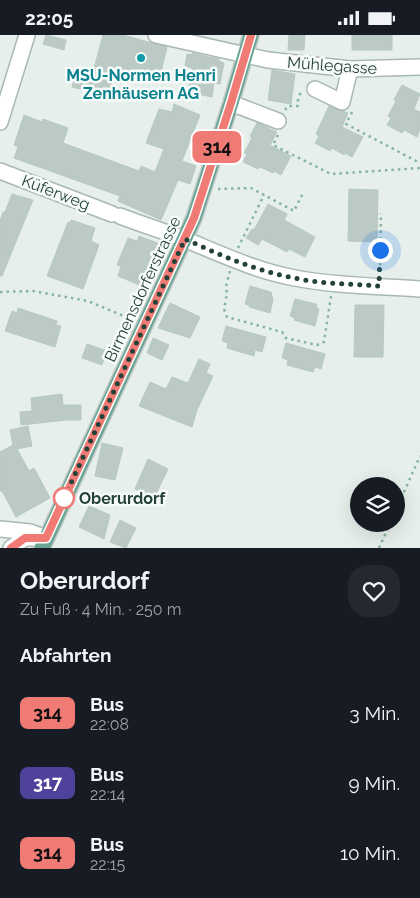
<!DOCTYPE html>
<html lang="de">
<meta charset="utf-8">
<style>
body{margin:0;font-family:Raleway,sans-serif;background:#242831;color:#f1f3f6;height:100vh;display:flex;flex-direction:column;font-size:19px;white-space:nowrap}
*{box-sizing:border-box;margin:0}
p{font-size:16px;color:#9ea1a6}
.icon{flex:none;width:28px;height:28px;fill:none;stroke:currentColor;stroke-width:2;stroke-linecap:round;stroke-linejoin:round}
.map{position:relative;height:513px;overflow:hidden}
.panel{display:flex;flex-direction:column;background:#171b24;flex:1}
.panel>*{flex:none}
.badge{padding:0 10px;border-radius:8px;font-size:18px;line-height:32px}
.buttons{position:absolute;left:350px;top:442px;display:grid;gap:10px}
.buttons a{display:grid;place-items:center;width:55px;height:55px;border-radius:50%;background:#171b24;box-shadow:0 5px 20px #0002;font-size:25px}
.you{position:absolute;width:25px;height:25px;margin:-12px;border:4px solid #fff;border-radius:50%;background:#1a73e8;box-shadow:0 0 0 8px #1a73e833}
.map>.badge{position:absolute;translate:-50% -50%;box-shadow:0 0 0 2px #fff}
h2{padding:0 20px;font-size:19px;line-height:45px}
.round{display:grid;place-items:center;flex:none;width:52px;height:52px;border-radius:20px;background:#242831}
.headline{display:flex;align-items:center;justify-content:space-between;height:85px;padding:0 20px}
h1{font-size:24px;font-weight:700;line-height:38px}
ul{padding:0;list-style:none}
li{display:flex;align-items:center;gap:15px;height:70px;padding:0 20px}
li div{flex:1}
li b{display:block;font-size:19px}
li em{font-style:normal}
li .badge{min-width:55px;font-weight:700;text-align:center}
.status{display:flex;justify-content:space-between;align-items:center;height:35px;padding:0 25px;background:#171b24;direction:ltr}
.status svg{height:14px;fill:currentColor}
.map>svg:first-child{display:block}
</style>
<div class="status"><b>22:05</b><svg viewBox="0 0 49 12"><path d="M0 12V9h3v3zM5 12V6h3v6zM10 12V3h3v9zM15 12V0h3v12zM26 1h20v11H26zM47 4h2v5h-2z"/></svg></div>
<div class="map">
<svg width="420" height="513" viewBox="0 0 420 513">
<rect width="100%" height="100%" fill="#e6efeb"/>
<g fill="#bbcac4" stroke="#b8c9c2">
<polygon points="46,0 66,5 64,15 43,9"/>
<polygon points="103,0 123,0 167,12 159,45 115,34 108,61 72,52 77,33 93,37"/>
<polygon points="289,0 305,0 304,15 288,15"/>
<rect x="352" y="0" width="40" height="15"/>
<polygon points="192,18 219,24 219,26 224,28 220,49 214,48 212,62 188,57 192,33 185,31 187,19 192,20"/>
<polygon points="272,35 295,39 291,69 268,65"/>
<polygon points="402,50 420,59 414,74 420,77 420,94 417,102 404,95 402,98 387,90 391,83 388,81 396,66 394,65"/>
<polygon points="174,69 200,80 182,126 196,131 190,149 178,145 161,185 118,166 120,161 14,123 18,112 14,110 24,80 42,87 43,84 68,93 63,108 139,136 141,131 155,137 164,114 146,108 159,74 172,77"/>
<polygon points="329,71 348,78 342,92 363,102 352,122 345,118 344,120 332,113 330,116 315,108 319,101 316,99"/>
<polygon points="257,88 277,97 270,110 291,121 281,140 274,136 273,138 260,132 258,134 243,127 247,119 244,118 252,103 250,101"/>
<polygon points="349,154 378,155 377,207 348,206"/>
<polygon points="12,159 33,165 2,241 0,241 0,186 3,177 5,177"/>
<polygon points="268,169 287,179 284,185 315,202 305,222 289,214 287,217 262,204 258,210 246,203 252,194 254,195"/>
<polygon points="71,185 95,193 91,206 99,210 83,254 47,241 68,187 70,188"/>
<polygon points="139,201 160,209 144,252 118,241 121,231 117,230 128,203 137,206"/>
<polygon points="250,251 271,257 273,265 270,278 249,272 250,270 245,269"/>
<polygon points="295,264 316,269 317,273 319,274 315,291 294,285 295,283 290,281"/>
<polygon points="170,268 200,282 190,303 158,293"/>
<polygon points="355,270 384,270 383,322 354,322"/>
<polygon points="18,273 57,286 56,290 61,291 55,312 5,296 12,276 17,278"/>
<polygon points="226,291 266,302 262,317 255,315 254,321 227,313 228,308 222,306"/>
<polygon points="153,303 169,310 162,325 147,318"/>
<polygon points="286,308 325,319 321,334 315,332 313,337 287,330 288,325 282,323"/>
<polygon points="87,309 107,316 102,330 82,323"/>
<polygon points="199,324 210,329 206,338 213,341 197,375 192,392 139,371 150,347 166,354 172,342 188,348"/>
<polygon points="62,359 63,370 81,370 81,385 66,385 21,390 20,377 32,376 31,363"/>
<polygon points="28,391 32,411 17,414 29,436 34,433 50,463 16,482 2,456 0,456 0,417 13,410 10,395"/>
<polygon points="102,408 123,413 115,445 95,441"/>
<polygon points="148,424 168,434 154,463 135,454"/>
<polygon points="89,471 110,480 104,504 79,492"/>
<polygon points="120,485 136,493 126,513 110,507"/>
</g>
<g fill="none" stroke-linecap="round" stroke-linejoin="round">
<g stroke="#a8b8b2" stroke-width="18">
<g id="minor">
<polyline points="156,0 268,25 350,34 420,32"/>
<polyline points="315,54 342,67 350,34"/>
<polyline points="231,68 278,86"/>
<polyline points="0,87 27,0"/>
<polyline points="0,136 112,179"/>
<path d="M 120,181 C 141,189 163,196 184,204 C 221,219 256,236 295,243 C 336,251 379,251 420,254"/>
<polyline points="0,494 30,497 46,503"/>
<polyline points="11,513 25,503 40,503"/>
</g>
</g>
<g stroke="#c2cac8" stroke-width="18">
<polyline id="major" points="42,513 194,183 231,68 251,0"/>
</g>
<g stroke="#86b3a5" stroke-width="2.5" stroke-dasharray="2.5 4" stroke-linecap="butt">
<polyline points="285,75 288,71 298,71 298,64 301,57"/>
<polyline points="352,77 346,89 420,128"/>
<polyline points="278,100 273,110 331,139 420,133"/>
<polyline points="218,154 251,153 294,176 303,158"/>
<polyline points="238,213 264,160"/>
<polyline points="230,236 226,251 227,259 224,274 227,282 282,297 286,303 317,310 324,307 331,261"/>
<polyline points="380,237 381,178"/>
<polyline points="0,257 33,256 88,266 131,284"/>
<polyline points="396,475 420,421"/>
<polyline points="379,513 390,489"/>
</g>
<use href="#minor" stroke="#fff" stroke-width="15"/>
<use href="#major" stroke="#6aa596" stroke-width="15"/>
</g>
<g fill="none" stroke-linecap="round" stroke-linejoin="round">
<g stroke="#fff" stroke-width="11">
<polyline id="line" points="11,513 25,503 46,503 194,183 231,68 251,0"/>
</g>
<use href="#line" stroke="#f07b74" stroke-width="8"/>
<path stroke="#24423a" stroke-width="5" stroke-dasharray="0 9" d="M 64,463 L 185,204 C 220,220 256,236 294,243 C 322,249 351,249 379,251 L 380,215"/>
</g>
<circle fill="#0f9aa8" stroke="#f7fbf9" stroke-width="2" cx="141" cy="23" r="5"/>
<circle fill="#fff" stroke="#f07b74" stroke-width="2.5" cx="64" cy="463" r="10"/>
<g text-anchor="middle" stroke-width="5" stroke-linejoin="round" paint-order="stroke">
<g font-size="16" fill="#24423a" stroke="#f7fbf9">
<text transform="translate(332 30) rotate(4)" y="6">Mühlegasse</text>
<text transform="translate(56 157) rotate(21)" y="6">Küferweg</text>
<text transform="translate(142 254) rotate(-65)" y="6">Birmensdorferstrasse</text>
</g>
<g font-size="16" font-weight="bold" fill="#0d838f" stroke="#f7fbf9">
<text x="141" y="46">MSU-Normen Henri<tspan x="141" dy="18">Zenhäusern AG</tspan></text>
</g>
<g font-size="16" font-weight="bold" fill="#24423a" stroke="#f7fbf9" text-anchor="start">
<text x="79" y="469">Oberurdorf</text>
</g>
</g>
</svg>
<div class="buttons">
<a><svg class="icon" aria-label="layers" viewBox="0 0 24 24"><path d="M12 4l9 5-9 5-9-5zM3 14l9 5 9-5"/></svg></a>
</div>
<div class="you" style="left:380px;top:215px"></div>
<b class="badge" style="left:217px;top:112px;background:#f07b74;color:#111">314</b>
</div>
<section class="panel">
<div class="headline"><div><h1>Oberurdorf</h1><p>Zu Fuß · 4 Min. · 250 m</p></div><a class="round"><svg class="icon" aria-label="heart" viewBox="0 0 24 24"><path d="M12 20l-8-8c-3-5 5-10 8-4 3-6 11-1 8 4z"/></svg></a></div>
<h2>Abfahrten</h2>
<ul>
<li><span class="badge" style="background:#f07b74;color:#111">314</span><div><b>Bus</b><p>22:08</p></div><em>3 Min.</em></li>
<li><span class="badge" style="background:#4e429b;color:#fff">317</span><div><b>Bus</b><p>22:14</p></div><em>9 Min.</em></li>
<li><span class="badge" style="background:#f07b74;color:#111">314</span><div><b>Bus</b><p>22:15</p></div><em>10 Min.</em></li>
</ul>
</section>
